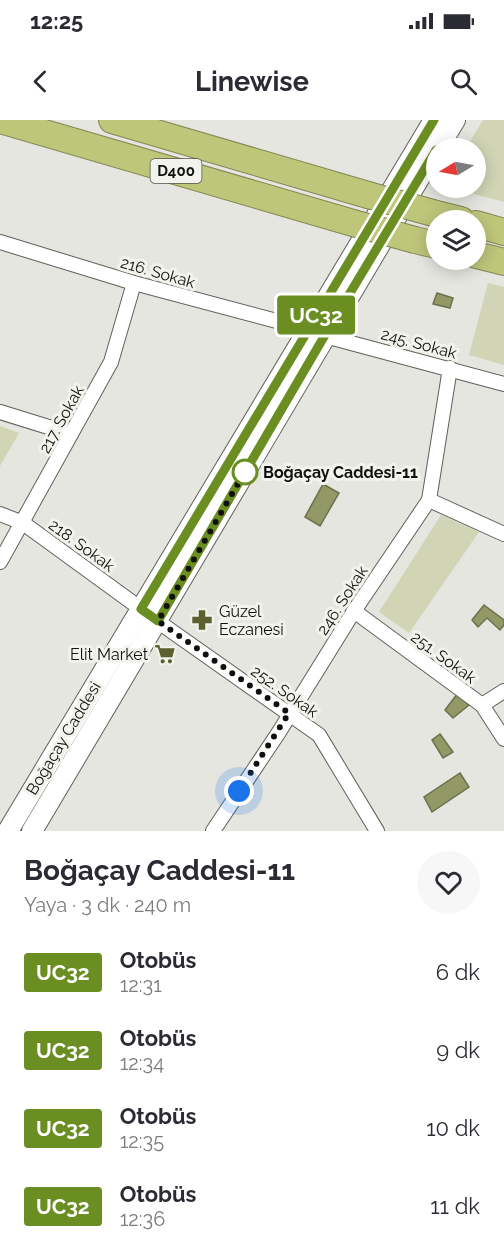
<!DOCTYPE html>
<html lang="tr">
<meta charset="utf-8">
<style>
body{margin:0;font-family:Raleway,sans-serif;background:#f7f7f7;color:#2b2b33;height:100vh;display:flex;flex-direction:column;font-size:22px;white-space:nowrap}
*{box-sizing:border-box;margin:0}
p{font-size:20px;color:#7c7c81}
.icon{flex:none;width:33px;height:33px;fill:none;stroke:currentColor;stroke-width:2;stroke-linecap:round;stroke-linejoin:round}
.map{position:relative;height:711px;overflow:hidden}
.side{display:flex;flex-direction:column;background:#fff;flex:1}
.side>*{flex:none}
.badge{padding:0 12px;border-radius:4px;font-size:21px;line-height:39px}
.needle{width:39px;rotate:260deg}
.buttons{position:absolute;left:426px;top:18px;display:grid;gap:12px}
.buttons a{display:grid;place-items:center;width:60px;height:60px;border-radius:50%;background:#fff;box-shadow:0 3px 15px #0003;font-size:30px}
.you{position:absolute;width:30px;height:30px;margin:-15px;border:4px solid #fff;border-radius:50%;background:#1a73e8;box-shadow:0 0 0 9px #1a73e833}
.map>.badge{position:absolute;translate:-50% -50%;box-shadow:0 0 0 3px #fff}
.round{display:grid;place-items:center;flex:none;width:63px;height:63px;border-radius:32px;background:#f7f7f7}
.headline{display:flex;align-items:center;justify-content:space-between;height:102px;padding:0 24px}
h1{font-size:28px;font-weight:700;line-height:45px}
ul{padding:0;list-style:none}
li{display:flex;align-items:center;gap:18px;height:78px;padding:0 24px}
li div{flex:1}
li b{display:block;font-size:22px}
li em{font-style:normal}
li .badge{min-width:66px;font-weight:700;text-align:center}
.status{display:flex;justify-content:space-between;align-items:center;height:42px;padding:0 30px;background:#fff;direction:ltr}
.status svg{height:16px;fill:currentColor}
header{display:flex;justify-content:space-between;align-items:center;height:78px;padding:0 24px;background:#fff;font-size:27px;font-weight:700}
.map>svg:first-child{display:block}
</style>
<div class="status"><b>12:25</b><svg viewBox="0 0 49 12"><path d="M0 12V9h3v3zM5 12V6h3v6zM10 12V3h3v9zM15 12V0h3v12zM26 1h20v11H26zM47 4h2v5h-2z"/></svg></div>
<header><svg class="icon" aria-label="back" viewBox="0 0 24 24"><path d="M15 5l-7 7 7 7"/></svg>Linewise<svg class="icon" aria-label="search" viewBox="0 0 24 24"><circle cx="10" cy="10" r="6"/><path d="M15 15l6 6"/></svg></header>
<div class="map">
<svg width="504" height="711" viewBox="0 0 504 711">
<rect width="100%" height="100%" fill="#e4e6df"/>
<g fill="#d1d5b6">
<polygon points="483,0 504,0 504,82 467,72 461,68 476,68 476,28 466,28"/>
<polygon points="488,163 504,167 504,245 469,235"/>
<polygon points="0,306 19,313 0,346"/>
<polygon points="441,395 479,412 409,513 379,492"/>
</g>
<g fill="#939966" stroke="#6c704c" stroke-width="1.5">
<polygon points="437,173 453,178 450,188 433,184"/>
<polygon points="323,364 339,373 320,406 305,397"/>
<polygon points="484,485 504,500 504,505 500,510 487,498 478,507 472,500"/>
<polygon points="458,573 469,585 453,598 445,590"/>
<polygon points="440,614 453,632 443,638 432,620"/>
<polygon points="460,653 469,667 432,692 424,677"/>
</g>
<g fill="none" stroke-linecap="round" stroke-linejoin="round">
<g stroke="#60615b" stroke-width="16">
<g id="street">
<polyline points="0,122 134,163 307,209"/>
<polyline points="325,216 504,264"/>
<polyline points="0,292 71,314"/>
<polyline points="429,380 504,414"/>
<polyline points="0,394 23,403 170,510 319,615 377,711"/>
<polyline points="0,442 111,242 134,163"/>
<polyline points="354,491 482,585 504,619"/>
<polyline points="482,585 504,571"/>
<polyline points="213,711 279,612 354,491 429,380 450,248"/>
</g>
</g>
<g stroke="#60615b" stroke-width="22">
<g id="secondary">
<polyline points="438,28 455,0"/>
<polyline points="8,711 434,0"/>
<polyline points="32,711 436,30"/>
</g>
</g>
<g stroke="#818654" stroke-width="28">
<g id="highway">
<polyline points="0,0 353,103"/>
<polyline points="112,0 368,75"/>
<polyline points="433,93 461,100"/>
<polyline points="476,104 504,112"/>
<polyline points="415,120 436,125"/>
<polyline points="476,135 504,142"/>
</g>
</g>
<use href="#street" stroke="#fff" stroke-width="14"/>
<use href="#secondary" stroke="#fff" stroke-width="20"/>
<use href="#highway" stroke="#bec67a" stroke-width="26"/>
<g stroke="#818654" stroke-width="28" stroke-linecap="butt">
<g id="highway-bridge">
<polyline points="368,75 433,93"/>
<polyline points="353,103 415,120"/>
</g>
</g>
<use href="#highway-bridge" stroke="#bec67a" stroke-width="26"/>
</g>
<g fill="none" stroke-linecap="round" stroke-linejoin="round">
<g stroke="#fff" stroke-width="14">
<polyline id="line" points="434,0 141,489 158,501 332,203 436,30"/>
</g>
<use href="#line" stroke="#6b8e23" stroke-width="9"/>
<polyline stroke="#10100e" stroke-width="6" stroke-dasharray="0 10.8" points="239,671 289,593 158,501 246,350 245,352"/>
</g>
<defs>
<g id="pharmacy-bare" transform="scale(1.62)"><path d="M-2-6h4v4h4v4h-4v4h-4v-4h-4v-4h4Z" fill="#5b602e" stroke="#f2f3ec" stroke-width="2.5" paint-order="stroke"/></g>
<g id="supermarket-bare" transform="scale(1.62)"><path d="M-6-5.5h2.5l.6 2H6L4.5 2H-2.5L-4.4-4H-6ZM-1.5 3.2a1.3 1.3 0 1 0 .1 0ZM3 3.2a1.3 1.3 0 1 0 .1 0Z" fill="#5b602e" stroke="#f2f3ec" stroke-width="2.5" paint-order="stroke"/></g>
</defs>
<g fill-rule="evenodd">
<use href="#pharmacy-bare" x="202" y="500"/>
<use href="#supermarket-bare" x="165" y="534"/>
</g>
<circle fill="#fff" stroke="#6b8e23" stroke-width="3" cx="245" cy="352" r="12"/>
<g text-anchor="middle" stroke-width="6" stroke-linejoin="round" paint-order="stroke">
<rect fill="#f2f3ec" stroke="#545451" stroke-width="1.5" x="150.5" y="39" width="51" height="24" rx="4.5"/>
<g font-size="15" font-weight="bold" fill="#10100e">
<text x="176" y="56">D400</text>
</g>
<g font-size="16" fill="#10100e" stroke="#f2f3ec">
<text transform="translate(158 152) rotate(16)" y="6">216. Sokak</text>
<text transform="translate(419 223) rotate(15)" y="6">245. Sokak</text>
<text transform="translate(61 299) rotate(-61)" y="6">217. Sokak</text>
<text transform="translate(82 425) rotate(36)" y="6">218. Sokak</text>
<text transform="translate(342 480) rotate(-57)" y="6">246. Sokak</text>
<text transform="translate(444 537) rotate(36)" y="6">251. Sokak</text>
<text transform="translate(285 571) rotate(35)" y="6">252. Sokak</text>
<text transform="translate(63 618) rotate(-59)" y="6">Boğaçay Caddesi</text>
</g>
<g font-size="16" font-weight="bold" fill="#10100e" stroke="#f2f3ec" text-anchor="start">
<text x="263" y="358">Boğaçay Caddesi-11</text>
</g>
<g font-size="16" fill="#10100e" stroke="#f2f3ec" text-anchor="start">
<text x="219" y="497">Güzel<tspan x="219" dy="18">Eczanesi</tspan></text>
<text x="148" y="540" text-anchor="end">Elit Market</text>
</g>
</g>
</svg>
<div class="buttons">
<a><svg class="needle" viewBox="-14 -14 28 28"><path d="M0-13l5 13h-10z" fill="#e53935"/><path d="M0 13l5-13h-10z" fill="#7c7c81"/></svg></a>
<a><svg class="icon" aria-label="layers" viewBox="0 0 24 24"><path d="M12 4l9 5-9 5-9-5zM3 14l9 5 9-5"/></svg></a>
</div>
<div class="you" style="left:239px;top:671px"></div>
<b class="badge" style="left:316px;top:195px;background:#6b8e23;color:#fff">UC32</b>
</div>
<section class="side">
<div class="headline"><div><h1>Boğaçay Caddesi-11</h1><p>Yaya · 3 dk · 240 m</p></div><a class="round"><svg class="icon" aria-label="heart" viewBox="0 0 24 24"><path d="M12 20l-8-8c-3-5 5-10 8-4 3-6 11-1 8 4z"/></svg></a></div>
<ul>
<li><span class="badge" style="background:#6b8e23;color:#fff">UC32</span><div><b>Otobüs</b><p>12:31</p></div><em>6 dk</em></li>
<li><span class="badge" style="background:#6b8e23;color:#fff">UC32</span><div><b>Otobüs</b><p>12:34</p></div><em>9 dk</em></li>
<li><span class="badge" style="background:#6b8e23;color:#fff">UC32</span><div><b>Otobüs</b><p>12:35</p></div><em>10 dk</em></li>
<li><span class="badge" style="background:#6b8e23;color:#fff">UC32</span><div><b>Otobüs</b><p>12:36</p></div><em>11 dk</em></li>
</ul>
</section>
